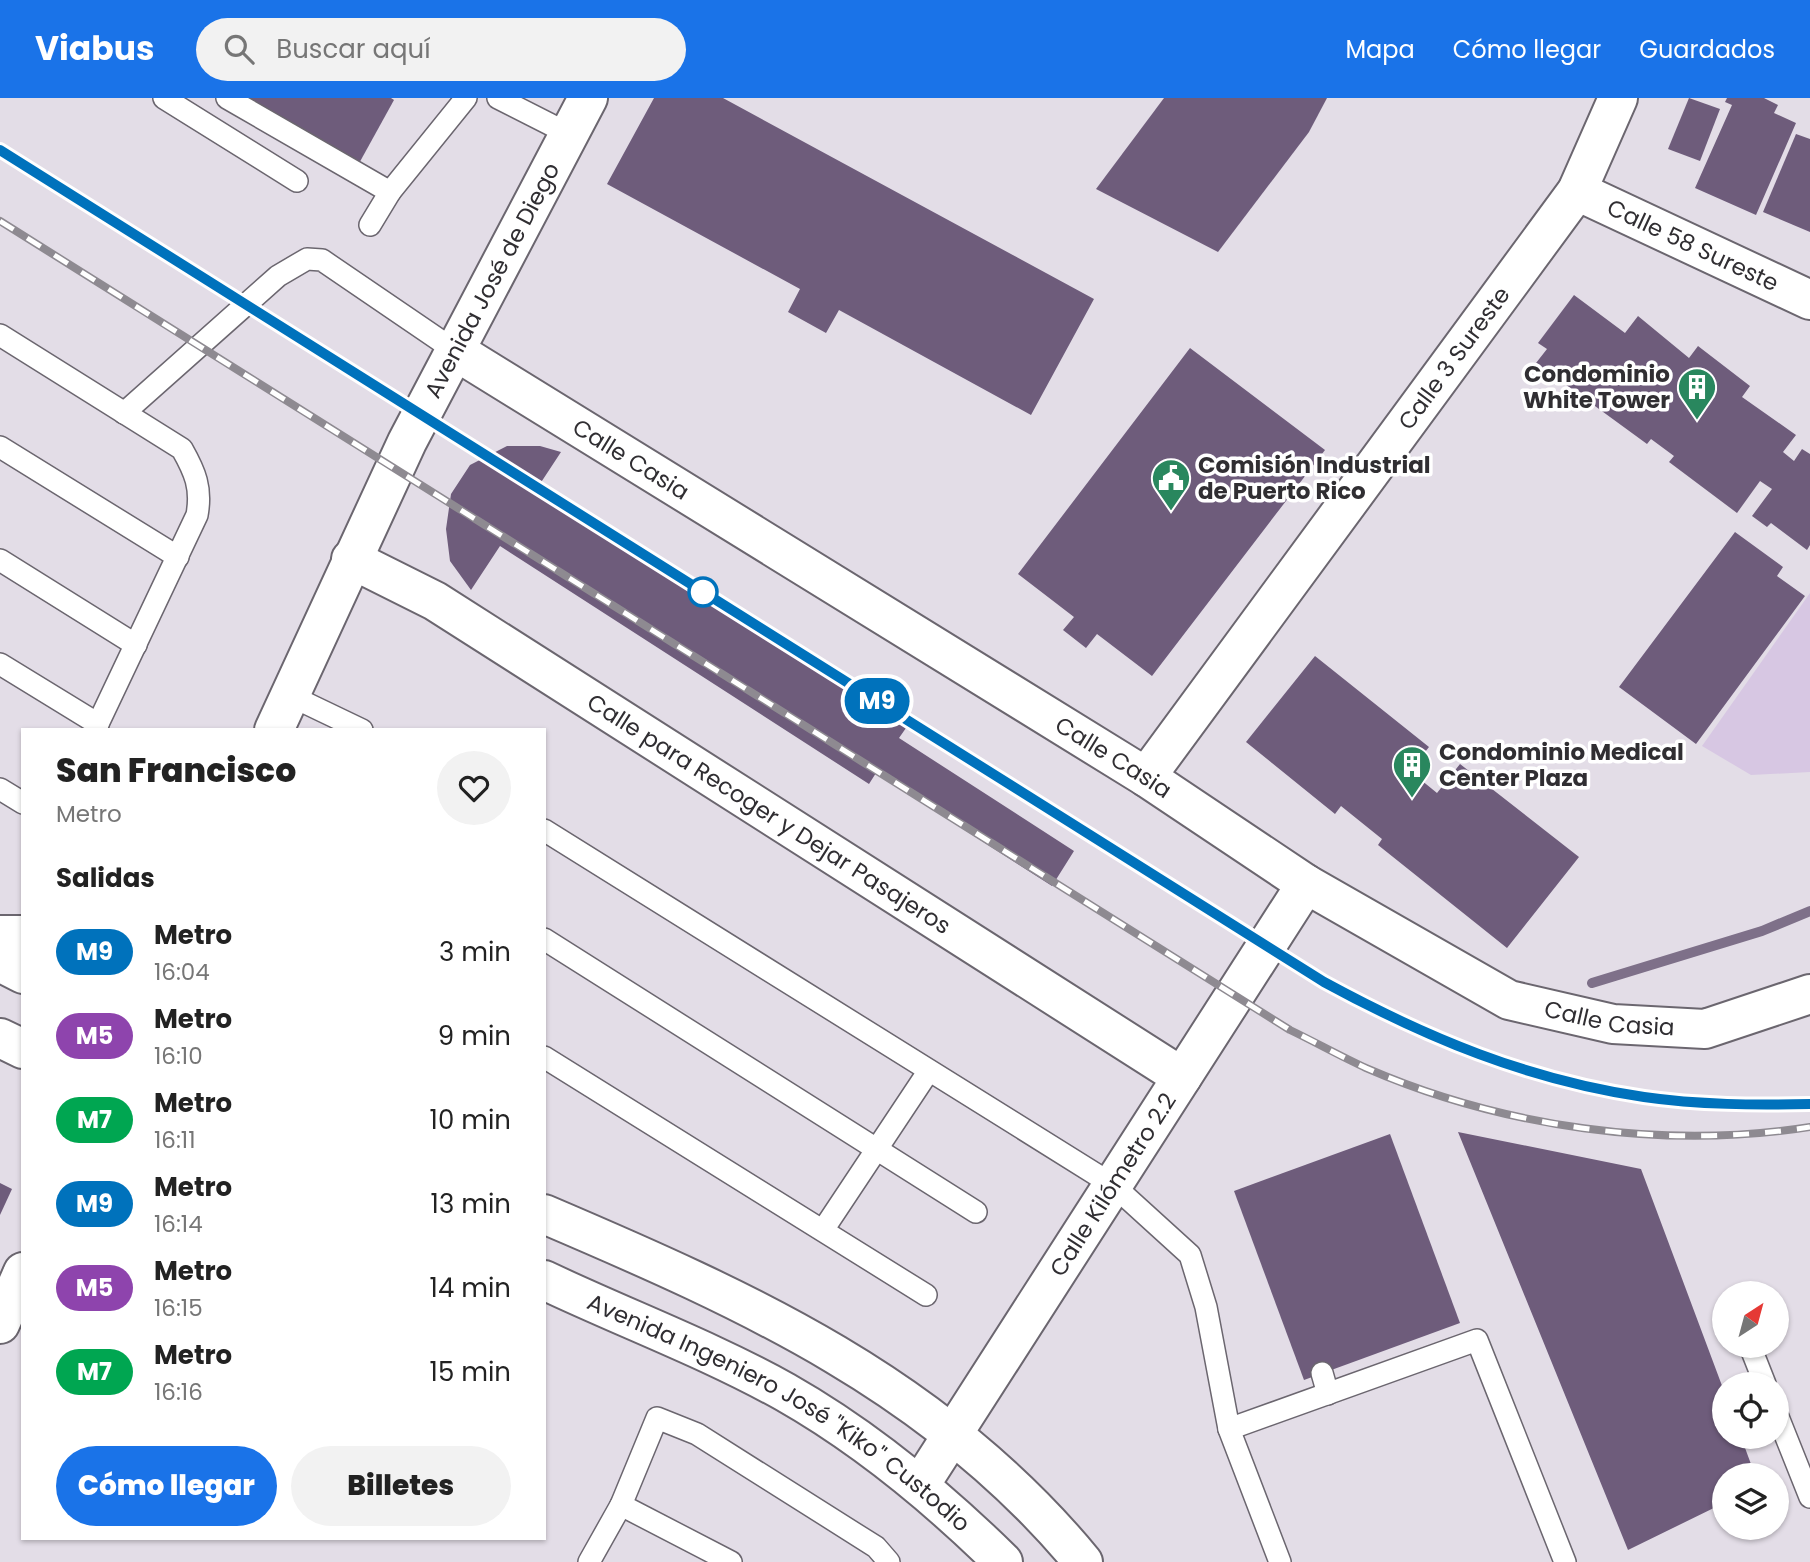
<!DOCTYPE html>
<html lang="es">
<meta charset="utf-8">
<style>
body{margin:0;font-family:Poppins,sans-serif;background:#f2f2f2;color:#222;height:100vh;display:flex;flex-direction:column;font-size:26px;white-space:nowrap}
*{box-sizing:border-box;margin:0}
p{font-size:23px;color:#767676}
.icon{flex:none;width:38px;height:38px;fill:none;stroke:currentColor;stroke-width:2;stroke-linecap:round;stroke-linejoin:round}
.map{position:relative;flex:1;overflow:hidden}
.panel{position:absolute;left:21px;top:630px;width:525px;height:812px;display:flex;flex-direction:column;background:#fff;border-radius:0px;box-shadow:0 2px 5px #0004}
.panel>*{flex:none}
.badge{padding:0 14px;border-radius:23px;font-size:24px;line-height:46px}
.needle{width:46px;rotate:36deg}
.buttons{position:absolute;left:1712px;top:1183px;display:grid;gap:14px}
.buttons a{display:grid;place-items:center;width:77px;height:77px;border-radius:50%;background:#fff;box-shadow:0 2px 5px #0004;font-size:35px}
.map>.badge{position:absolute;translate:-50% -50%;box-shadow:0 0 0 4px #fff}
h2{padding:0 35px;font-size:26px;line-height:63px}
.round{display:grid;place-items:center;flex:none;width:74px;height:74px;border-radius:37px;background:#f2f2f2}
.headline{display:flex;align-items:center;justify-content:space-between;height:119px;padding:0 35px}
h1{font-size:33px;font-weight:800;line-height:52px}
.cta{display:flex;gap:14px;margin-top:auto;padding:14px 35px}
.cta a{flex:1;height:80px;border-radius:42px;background:#1a73e8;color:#fff;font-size:28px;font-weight:800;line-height:80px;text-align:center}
.cta a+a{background:#f2f2f2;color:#222}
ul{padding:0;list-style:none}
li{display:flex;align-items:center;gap:21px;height:84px;padding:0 35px}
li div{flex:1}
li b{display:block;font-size:26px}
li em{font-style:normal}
li .badge{min-width:77px;font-weight:700;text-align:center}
header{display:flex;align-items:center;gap:42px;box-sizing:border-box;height:98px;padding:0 35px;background:#1a73e8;color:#fff}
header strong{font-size:33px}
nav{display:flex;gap:38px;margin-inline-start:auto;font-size:24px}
.search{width:490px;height:63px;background:#f2f2f2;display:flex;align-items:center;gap:18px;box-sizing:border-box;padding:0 24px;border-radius:38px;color:#767676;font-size:26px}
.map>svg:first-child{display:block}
</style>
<header>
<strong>Viabus</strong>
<div class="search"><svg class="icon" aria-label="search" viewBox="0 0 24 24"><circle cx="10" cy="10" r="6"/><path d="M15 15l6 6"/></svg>Buscar aquí</div>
<nav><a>Mapa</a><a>Cómo llegar</a><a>Guardados</a></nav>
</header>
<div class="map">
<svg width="1810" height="1464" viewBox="0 0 1810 1464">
<rect width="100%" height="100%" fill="#e3dde7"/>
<polygon fill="#d7c7e3" points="1810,495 1810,674 1751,677 1702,648"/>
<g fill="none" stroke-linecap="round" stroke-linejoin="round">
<polyline stroke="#7e7089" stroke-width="10" points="1592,885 1762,833 1810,813"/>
</g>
<g fill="#6e5c7b">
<polygon points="231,0 391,0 394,2 357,69"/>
<polygon points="654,0 723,0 1094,201 1031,317 839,212 826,235 788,214 800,191 607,86"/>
<polygon points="1164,0 1327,0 1309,34 1218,154 1096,91"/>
<polygon points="1689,0 1720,11 1700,63 1668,51"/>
<polygon points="1727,0 1764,0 1778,7 1774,15 1796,25 1756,117 1695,90 1732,7 1725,4"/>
<polygon points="1796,36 1810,41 1810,134 1763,114"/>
<polygon points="1574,197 1625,235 1638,218 1689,260 1698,248 1750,288 1742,299 1796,337 1783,354 1794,363 1802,351 1810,356 1810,447 1807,452 1771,425 1767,429 1752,418 1772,391 1760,383 1737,415 1669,364 1674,358 1651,341 1647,346 1536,265 1547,251 1538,245"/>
<polygon points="1190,250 1325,352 1152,578 1097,536 1086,550 1063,532 1074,519 1018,476"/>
<polygon points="507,348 540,348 561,354 536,392 906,630 899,640 1074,753 1052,788 876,675 869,686 500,448 471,492 450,463 446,431 451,396 470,367"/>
<polygon points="1735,434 1783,469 1777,478 1805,498 1696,646 1619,589"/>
<polygon points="1315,558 1429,649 1410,673 1437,695 1460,666 1579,759 1507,850 1378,747 1382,741 1341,708 1335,716 1246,644"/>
<polygon points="1458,1034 1641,1071 1724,1293 1724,1339 1741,1339 1755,1377 1724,1377 1724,1405 1628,1452"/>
<polygon points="1390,1036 1460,1225 1304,1282 1234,1093"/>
<polygon points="0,1085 12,1091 0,1117"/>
</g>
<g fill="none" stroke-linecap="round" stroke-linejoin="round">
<g stroke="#6b666f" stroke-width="24">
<g id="service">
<polyline points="164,0 297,83"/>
<polyline points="227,0 390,94 370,127"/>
<polyline points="498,0 569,36"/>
<polyline points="390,94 466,0"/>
<path d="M 0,237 L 182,351 C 195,374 202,390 197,417 L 95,632"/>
<polyline points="124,315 278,178 307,161 322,162 454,252"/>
<polyline points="0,349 178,459"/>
<polyline points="0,462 136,547"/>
<polyline points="0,566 98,626"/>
<polyline points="289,597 362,632"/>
<polyline points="0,691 23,705"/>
<polyline points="544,732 1113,1087 1190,1157 1206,1209 1229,1331 1280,1464"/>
<polyline points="544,841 976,1114"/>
<polyline points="544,959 926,1197"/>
<polyline points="823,1132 928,974"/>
<polyline points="1750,1248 1765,1286"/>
<polyline points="1322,1275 1328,1296"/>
<polyline points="1776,1314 1810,1399"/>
<polyline points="1229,1331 1477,1242 1565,1464"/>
<polyline points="621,1407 731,1464"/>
<polyline points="589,1464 621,1407 657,1320 697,1336 876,1449 889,1464"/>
</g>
</g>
<g stroke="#6b666f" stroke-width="42">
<g id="minor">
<path id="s1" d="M 1577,93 L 1810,202"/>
<path id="s2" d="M 454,252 L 1146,679 L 1306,786 L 1509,902 L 1613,926 L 1705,931 L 1810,896"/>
<path id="s3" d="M 351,461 L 435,503 L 1182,979"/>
<path id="s4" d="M 1146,679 L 1577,93 L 1618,0"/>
<path id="s5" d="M 920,1387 L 1306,786"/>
</g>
</g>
<g stroke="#6b666f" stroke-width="42">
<polyline id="tertiary" points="0,1226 23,1174"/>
</g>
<g stroke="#6b666f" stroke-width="42">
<g id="secondary">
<path id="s6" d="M 274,632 L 407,344 L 588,0"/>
<polyline points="0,837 23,837"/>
<polyline points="0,864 23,876"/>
<polyline points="0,940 23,951"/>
<path d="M 544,1116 C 748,1203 938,1288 1083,1464"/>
<polyline points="22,1177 23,1176"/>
<path id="s7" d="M 544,1182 C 624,1220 708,1251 785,1294 C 866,1340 937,1399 1003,1464"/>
</g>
</g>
<use href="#service" stroke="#fff" stroke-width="21"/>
<use href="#minor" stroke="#fff" stroke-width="38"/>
<use href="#tertiary" stroke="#fff" stroke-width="38"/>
<use href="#secondary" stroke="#fff" stroke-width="38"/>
<g stroke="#8e8a91" stroke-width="8">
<g id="rail">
<path d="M 0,52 L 1324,884 C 1427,940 1528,982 1644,999 C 1699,1007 1755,1007 1810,1006"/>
<path d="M 0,123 L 1290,932 C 1315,944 1340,958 1366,970 C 1502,1029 1663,1052 1810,1029"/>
</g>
</g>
<use href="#rail" stroke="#fff" stroke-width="5" stroke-dasharray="16" stroke-linecap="butt"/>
</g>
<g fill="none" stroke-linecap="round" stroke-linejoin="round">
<g stroke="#fff" stroke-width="16">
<path id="line" d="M 0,52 L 1324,884 C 1427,940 1528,982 1644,999 C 1699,1007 1755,1007 1810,1006"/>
</g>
<use href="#line" stroke="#0072bc" stroke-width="10"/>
</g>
<defs>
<g id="building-pin" transform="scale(2.0125)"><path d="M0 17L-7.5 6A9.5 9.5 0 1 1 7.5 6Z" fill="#29875e" stroke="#fff"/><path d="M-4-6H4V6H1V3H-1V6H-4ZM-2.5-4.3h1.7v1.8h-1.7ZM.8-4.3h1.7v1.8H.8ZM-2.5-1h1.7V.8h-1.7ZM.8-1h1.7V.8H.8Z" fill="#fff"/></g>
<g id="civic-pin" transform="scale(2.0125)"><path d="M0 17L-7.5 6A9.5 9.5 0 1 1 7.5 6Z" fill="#29875e" stroke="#fff"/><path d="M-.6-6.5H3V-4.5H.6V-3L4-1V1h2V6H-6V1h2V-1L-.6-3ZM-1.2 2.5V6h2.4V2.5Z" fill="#fff"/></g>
</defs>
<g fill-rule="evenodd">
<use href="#building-pin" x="1697" y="289"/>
<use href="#civic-pin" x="1171" y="380"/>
<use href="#building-pin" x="1412" y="667"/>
</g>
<circle fill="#fff" stroke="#0072bc" stroke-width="3.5" cx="703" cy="494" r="14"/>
<g text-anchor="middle" stroke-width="7" stroke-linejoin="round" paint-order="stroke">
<g font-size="23" fill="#302e32" stroke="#fff">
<text dy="8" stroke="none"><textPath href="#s1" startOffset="128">Calle 58 Sureste</textPath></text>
<text dy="8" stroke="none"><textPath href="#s6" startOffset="500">Avenida José de Diego</textPath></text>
<text dy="8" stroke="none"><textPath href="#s4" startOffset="520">Calle 3 Sureste</textPath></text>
<text dy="8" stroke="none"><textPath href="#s2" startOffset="208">Calle Casia</textPath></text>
<text dy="8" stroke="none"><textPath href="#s2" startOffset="775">Calle Casia</textPath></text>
<text dy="8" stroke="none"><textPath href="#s3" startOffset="490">Calle para Recoger y Dejar Pasajeros</textPath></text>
<text dy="8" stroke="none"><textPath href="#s2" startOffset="1342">Calle Casia</textPath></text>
<text dy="8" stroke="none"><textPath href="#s5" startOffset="357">Calle Kilómetro 2.2</textPath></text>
<text dy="8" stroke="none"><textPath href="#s7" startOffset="271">Avenida Ingeniero José "Kiko" Custodio</textPath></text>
</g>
<g font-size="23" font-weight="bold" fill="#302e32" stroke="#fff" text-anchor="start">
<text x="1670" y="284" text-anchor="end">Condominio<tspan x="1670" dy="26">White Tower</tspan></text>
<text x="1198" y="375">Comisión Industrial<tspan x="1198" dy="26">de Puerto Rico</tspan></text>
<text x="1439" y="662">Condominio Medical<tspan x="1439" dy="26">Center Plaza</tspan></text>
</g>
</g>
</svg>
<div class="buttons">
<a><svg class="needle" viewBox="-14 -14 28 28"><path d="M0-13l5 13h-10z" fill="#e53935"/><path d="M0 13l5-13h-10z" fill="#767676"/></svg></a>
<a><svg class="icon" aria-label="locate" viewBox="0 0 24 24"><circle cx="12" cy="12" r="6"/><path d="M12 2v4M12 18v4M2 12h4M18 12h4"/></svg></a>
<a><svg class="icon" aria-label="layers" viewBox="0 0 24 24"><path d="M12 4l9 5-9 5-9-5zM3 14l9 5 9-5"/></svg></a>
</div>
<b class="badge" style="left:877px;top:603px;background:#0072bc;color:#fff">M9</b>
<section class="panel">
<div class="headline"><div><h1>San Francisco</h1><p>Metro</p></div><a class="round"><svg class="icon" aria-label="heart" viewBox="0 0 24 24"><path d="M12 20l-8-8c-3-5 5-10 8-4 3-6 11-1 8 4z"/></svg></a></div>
<h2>Salidas</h2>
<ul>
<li><span class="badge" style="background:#0072bc;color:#fff">M9</span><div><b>Metro</b><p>16:04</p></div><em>3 min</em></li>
<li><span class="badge" style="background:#8e44ad;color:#fff">M5</span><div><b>Metro</b><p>16:10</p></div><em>9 min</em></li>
<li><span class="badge" style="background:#00a651;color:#fff">M7</span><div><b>Metro</b><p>16:11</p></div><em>10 min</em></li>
<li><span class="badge" style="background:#0072bc;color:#fff">M9</span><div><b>Metro</b><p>16:14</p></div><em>13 min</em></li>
<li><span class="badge" style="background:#8e44ad;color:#fff">M5</span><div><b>Metro</b><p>16:15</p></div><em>14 min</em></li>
<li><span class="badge" style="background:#00a651;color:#fff">M7</span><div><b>Metro</b><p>16:16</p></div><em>15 min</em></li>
</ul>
<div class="cta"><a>Cómo llegar</a><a>Billetes</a></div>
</section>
</div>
